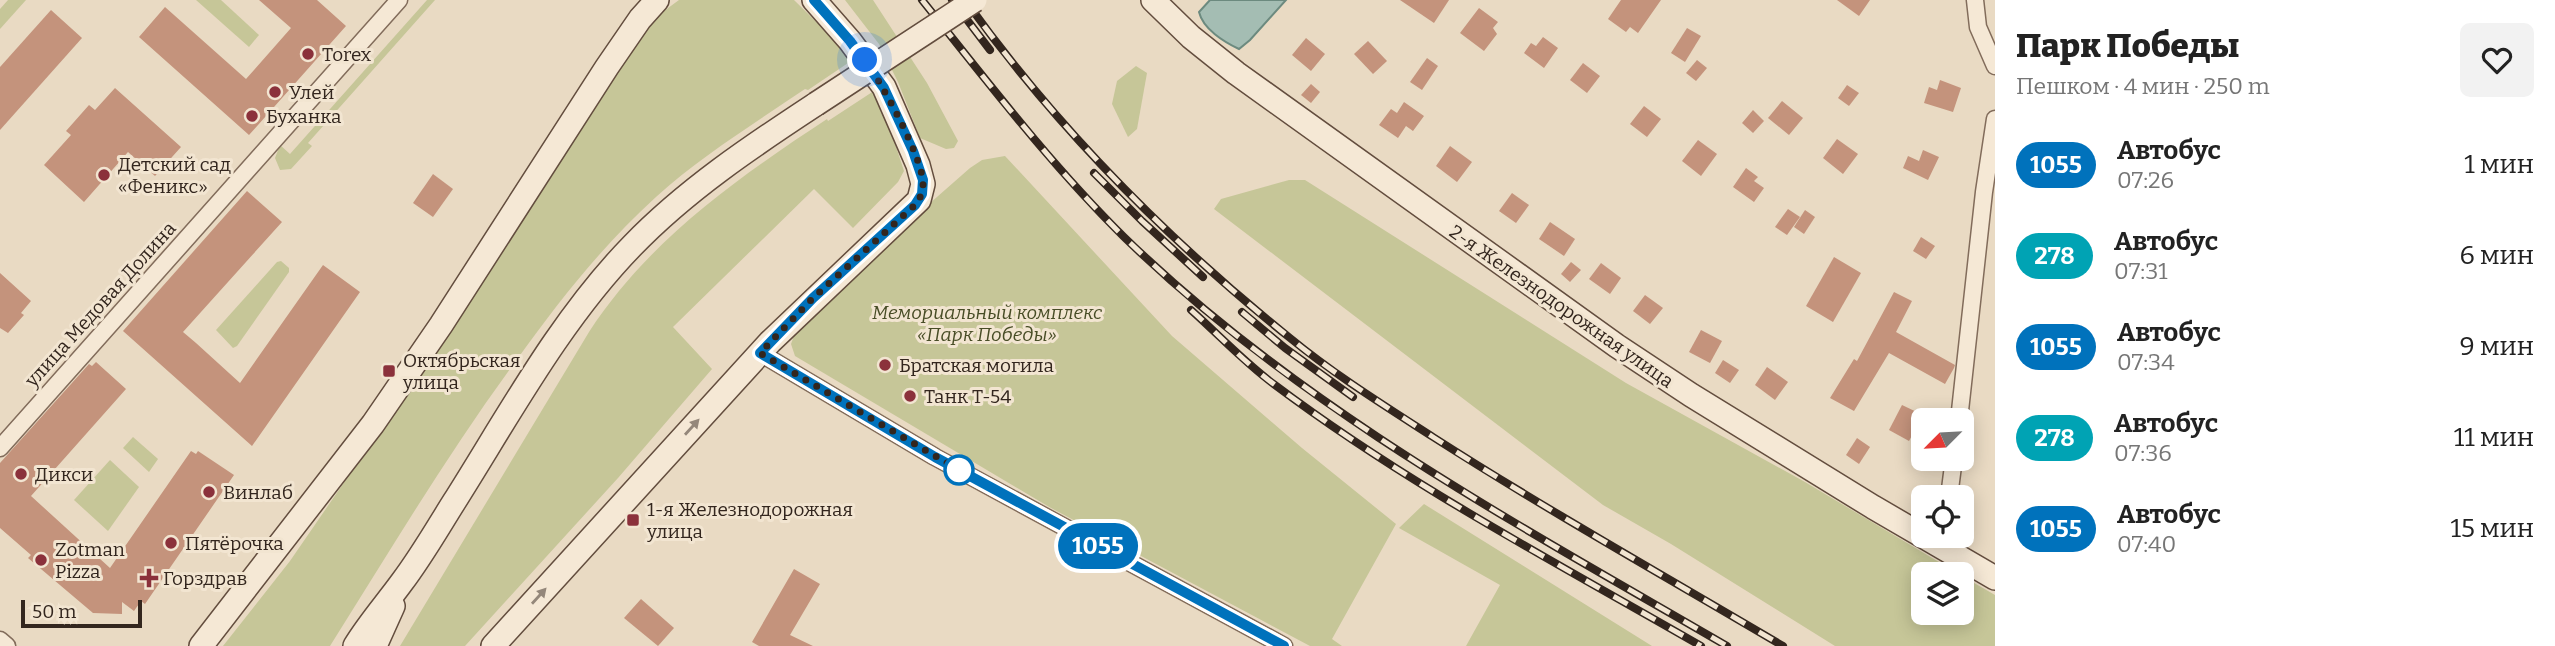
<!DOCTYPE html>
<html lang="ru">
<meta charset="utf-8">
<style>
body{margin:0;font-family:Bitter,serif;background:#f2f2f2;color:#222;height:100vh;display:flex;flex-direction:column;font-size:26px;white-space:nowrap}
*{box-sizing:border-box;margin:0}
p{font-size:23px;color:#767676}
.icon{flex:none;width:38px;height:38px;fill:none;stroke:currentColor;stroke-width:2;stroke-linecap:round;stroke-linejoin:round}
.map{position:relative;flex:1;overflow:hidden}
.sheet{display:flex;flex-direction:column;background:#fff;width:560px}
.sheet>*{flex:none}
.badge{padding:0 14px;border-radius:23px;font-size:24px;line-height:46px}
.needle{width:46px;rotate:246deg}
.controls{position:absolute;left:1911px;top:408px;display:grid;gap:14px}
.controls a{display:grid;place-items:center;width:63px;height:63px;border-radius:10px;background:#fff;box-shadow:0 4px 18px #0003;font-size:35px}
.scale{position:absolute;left:21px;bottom:18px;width:121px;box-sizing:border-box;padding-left:7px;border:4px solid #33261e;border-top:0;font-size:19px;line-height:24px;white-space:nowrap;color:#33261e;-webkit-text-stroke:5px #f2e5d1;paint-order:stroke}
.you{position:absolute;width:35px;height:35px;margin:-18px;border:5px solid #fff;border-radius:50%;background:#1a73e8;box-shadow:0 0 0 10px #1a73e833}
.map>.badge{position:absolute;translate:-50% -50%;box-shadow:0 0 0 4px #fff}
.round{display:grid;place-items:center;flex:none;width:74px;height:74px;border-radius:10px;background:#f2f2f2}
.headline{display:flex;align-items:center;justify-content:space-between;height:119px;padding:0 21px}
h1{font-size:33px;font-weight:800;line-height:52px}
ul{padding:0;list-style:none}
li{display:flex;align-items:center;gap:21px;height:91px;padding:0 21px}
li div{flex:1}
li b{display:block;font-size:26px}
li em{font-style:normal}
li .badge{min-width:77px;font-weight:700;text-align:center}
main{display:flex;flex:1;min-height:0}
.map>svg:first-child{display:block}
</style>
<main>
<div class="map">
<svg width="1995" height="646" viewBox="0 0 1995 646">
<rect width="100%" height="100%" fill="#e9dac3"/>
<g fill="#c6c698">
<polygon points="8,0 26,0 0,29 0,9"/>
<polygon points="196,0 221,0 259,35 249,47"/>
<polygon points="427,0 435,0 308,143 312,146 291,169 280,170 275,158 280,145 290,154"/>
<path d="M 679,0 L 794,0 L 854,59 L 808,90 L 805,89 C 755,123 701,156 656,197 C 603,245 559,301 518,358 C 450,450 391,549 330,646 L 223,646 L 290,561 L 462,311 L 552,176 L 621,64 L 642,34 L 664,11 Z"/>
<polygon points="845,0 873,0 927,83 958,141 954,148 946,149 920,138 898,82 879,44"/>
<polygon points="1136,66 1147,73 1137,129 1128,137 1112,104 1117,81"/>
<path d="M 886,83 L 886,116 L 904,171 L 898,182 L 853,228 L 814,189 L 673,327 L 712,369 L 618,478 L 465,646 L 400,646 L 589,332 C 649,240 736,179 827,119 L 828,121 Z"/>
<polygon points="1005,156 1172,336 1302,448 1396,524 1332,639 1342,646 1310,646 1051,508 795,356 791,344 795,333 921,211 970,168 982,160"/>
<polygon points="1289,180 1305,180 1626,383 1805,482 1959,574 1923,574 1923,612 1962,612 1962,576 1995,595 1995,646 1835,646 1671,544 1603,505 1214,209 1221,199"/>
<polygon points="281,261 289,268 289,272 237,346 233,348 216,330 277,262"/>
<polygon points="133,437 158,459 149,472 123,448"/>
<polygon points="110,460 139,487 108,531 74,500"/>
<polygon points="1424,504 1652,646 1466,646 1500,585 1399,528"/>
</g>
<path fill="#a4bdb3" stroke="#6c8a7f" stroke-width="2" d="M 1210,0 L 1286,0 L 1250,40 L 1239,49 C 1224,42 1203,29 1199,12 Z"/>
<g fill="#c4937c">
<polygon points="259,0 317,0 346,26 249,135 139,37 165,7 246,79 291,28"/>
<polygon points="1400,0 1449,0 1434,23"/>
<polygon points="1621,0 1661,0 1638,33 1630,27 1626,32 1608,19"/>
<polygon points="1837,0 1870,0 1859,16"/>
<polygon points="1479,8 1498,22 1493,28 1497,34 1484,51 1460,33"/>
<polygon points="51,10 82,38 0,130 0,67"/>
<polygon points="1687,28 1701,36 1685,62 1671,53"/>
<polygon points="1543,37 1558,48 1544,68 1524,53 1531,43 1536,46"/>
<polygon points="1306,38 1325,54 1311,71 1292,55"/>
<polygon points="1368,41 1387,61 1373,74 1354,54"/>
<polygon points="1427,58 1438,66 1422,90 1410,82"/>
<polygon points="1697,60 1707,68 1696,81 1686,73"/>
<polygon points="1583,63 1600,76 1587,93 1570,80"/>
<polygon points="1940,80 1961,88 1953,112 1924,103 1929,87 1937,90"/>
<polygon points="1311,84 1320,92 1311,103 1301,95"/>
<polygon points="1847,85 1859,93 1849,106 1838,98"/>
<polygon points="115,88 181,147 155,176 128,152 84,202 44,165 71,135 66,131 89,105 95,110"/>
<polygon points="1782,101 1803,118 1789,135 1768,118"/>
<polygon points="1404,102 1424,116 1413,131 1406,126 1398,138 1379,125 1391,109 1397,113"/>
<polygon points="1644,106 1661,119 1647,137 1630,124"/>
<polygon points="1753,110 1764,121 1753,133 1742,123"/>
<polygon points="1837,139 1858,154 1843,174 1823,158"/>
<polygon points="1698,140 1717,154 1701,176 1682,161"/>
<polygon points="1450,146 1472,162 1457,182 1436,166"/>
<polygon points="1923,150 1939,157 1928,180 1903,168 1908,156 1919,161"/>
<polygon points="1746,168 1758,177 1754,181 1764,188 1754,202 1733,187"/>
<polygon points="433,174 453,189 433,217 413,203"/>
<polygon points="247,191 282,222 183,332 196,343 240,383 323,265 360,292 252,446 123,331"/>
<polygon points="1512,193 1529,205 1516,223 1499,211"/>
<polygon points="1788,209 1800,217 1787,235 1775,227"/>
<polygon points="1805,210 1815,217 1804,234 1794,227"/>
<polygon points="1550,222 1575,239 1564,256 1539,239"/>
<polygon points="1921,237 1935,246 1926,259 1913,251"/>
<polygon points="1834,257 1861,273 1833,322 1806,306"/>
<polygon points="1571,262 1581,270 1570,282 1561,274"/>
<polygon points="1601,263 1621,278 1610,294 1589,279"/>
<polygon points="0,273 31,301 21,313 24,315 8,333 0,328"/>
<polygon points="1894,292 1912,301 1896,332 1955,365 1954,368 1945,384 1889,353 1854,411 1830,398 1854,359 1857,361"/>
<polygon points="1645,295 1663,308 1650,324 1633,311"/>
<polygon points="1701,330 1722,341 1710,363 1689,352"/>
<polygon points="1723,360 1739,370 1730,383 1715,373"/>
<polygon points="96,362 126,389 31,496 110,568 191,451 196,454 198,451 234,475 145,604 141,601 134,611 122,602 122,614 93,613 28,558 31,555 0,528 0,463 89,364 92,366"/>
<polygon points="1767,367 1788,382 1775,400 1755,385"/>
<polygon points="1902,405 1923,415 1909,441 1889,430"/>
<polygon points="1857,438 1870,447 1859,464 1846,455"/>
<polygon points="794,569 820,584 790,635 813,646 759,646 752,642"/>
<polygon points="641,599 674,628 658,646 624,618"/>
</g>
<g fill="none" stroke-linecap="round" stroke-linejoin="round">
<g stroke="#826c5b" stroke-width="19">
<g id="street">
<polyline points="1975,0 1978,27 1995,66"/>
<polyline points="760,353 935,457 1284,646"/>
<polyline points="1959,420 1984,192 1995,119"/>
<polyline points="0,448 399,0"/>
<polyline points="1949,497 1954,458"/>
<polyline points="0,640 7,646"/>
</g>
</g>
<g stroke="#634d3e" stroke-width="26">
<g id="secondary">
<polyline points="1153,0 1191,37 1236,73 1617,346 1691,395 1873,507 1995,578"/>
<polyline points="201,646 373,424 441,325 607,67 640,19 657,0"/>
<path d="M 355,646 C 369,623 386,604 402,582 C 421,557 437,529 454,502 C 509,415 560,320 632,246 C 686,190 752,146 816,104"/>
<polyline points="375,646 393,606"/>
<polyline points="493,646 770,342 919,200 923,184 918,165 884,87 850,41 814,0"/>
</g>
</g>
<use href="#street" stroke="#f5e8d5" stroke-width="16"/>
<use href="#secondary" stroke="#f5e8d5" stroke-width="23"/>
<g stroke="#33261e" stroke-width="8">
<g id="rail">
<path d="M 922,0 C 987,81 1050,164 1124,237 C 1300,408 1517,524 1727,646"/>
<polyline points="952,0 990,50"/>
<path d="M 965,0 C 1056,127 1168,240 1290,338 C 1335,375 1385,406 1433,437 C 1547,510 1666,577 1783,646"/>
<polyline points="1094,173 1142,221 1203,277"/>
<path d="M 1191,310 C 1219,335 1245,363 1275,385 C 1408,485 1557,563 1701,646"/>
<polyline points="1242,312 1285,348 1353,397"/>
</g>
</g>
<use href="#rail" stroke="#f2e5d1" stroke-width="5" stroke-dasharray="16" stroke-linecap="butt"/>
<g stroke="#634d3e" stroke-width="26" stroke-linecap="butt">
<polyline id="secondary-bridge" points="816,104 975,0"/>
</g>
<use href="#secondary-bridge" stroke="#f5e8d5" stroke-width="23"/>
</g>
<defs><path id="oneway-solid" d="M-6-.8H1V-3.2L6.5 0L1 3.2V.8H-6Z" transform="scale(1.75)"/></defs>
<g fill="#94877a">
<use href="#oneway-solid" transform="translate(692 427) rotate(-48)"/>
<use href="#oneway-solid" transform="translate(539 596) rotate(-48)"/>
</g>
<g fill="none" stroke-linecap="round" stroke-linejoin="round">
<g stroke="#fff" stroke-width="16">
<polyline id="line" points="814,0 850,41 884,88 913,151 923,180 922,194 915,205 813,298 760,353 935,457 1284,646"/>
</g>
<use href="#line" stroke="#0072bc" stroke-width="10"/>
<path stroke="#33261e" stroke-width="7" stroke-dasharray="0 12.6" d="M 865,60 C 881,82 924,159 923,185 C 923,193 919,200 915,205 L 813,298 L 760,353 L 959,470"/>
</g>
<g fill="#8b313b" stroke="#f2e5d1" stroke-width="2.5">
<circle cx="308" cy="54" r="7"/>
<circle cx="275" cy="92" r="7"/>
<circle cx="252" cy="116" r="7"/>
<circle cx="104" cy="175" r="7"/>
<circle cx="885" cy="365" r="7"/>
<rect x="382" y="364" width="14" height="14" rx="3.5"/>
<circle cx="910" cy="396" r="7"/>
<circle cx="21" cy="474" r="7"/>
<circle cx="209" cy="492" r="7"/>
<rect x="626" y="513" width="14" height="14" rx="3.5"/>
<circle cx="171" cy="543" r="7"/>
<circle cx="41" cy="560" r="7"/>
<path d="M145.5 567.5h7v7h7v7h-7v7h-7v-7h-7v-7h7z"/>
</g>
<circle fill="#fff" stroke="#0072bc" stroke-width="3.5" cx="959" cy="470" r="14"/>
<g text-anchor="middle" stroke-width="6" stroke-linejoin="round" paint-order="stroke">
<g font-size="19" fill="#33261e" stroke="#f2e5d1" text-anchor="start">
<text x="322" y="61">Torex</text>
<text x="289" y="99">Улей</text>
<text x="266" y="123">Буханка</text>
<text x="118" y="171">Детский сад<tspan x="118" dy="22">«Феникс»</tspan></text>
<text x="403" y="367">Октябрьская<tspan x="403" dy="22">улица</tspan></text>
<text x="899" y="372">Братская могила</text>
<text x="924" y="403">Танк Т-54</text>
<text x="35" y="481">Дикси</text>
<text x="223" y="499">Винлаб</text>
<text x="647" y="516">1-я Железнодорожная<tspan x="647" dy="22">улица</tspan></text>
<text x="185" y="550">Пятёрочка</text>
<text x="55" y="556">Zotman<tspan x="55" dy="22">Pizza</tspan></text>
<text x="163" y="585">Горздрав</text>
</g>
<g font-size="19" fill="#33261e" stroke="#f2e5d1">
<text transform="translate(100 304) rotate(-48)" y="7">улица Медовая Долина</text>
<text transform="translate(1562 306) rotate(35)" y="7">2-я Железнодорожная улица</text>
</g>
<g font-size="19" font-style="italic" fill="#484d26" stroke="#f2e5d1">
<text x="987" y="319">Мемориальный комплекс<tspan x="987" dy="22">«Парк Победы»</tspan></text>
</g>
</g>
</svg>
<div class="controls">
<a><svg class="needle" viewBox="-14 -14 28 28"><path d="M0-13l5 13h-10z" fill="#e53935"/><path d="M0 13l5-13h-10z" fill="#767676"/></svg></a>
<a><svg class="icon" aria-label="locate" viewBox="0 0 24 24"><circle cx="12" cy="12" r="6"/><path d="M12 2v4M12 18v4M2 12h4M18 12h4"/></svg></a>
<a><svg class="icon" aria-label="layers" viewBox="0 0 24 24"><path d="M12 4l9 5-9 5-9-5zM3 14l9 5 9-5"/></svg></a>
</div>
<div class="scale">50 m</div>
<div class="you" style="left:865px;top:60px"></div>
<b class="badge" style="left:1098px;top:546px;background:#0072bc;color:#fff">1055</b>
</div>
<section class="sheet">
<div class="headline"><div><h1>Парк Победы</h1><p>Пешком · 4 мин · 250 m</p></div><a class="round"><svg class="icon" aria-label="heart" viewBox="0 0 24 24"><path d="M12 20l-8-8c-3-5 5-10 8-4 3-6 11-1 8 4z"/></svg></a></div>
<ul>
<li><span class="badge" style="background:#0072bc;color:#fff">1055</span><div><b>Автобус</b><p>07:26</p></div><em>1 мин</em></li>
<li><span class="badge" style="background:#00a3b4;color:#fff">278</span><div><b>Автобус</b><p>07:31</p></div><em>6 мин</em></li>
<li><span class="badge" style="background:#0072bc;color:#fff">1055</span><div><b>Автобус</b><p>07:34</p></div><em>9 мин</em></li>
<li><span class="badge" style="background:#00a3b4;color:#fff">278</span><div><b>Автобус</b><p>07:36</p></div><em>11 мин</em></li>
<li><span class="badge" style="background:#0072bc;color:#fff">1055</span><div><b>Автобус</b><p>07:40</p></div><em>15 мин</em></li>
</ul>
</section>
</main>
